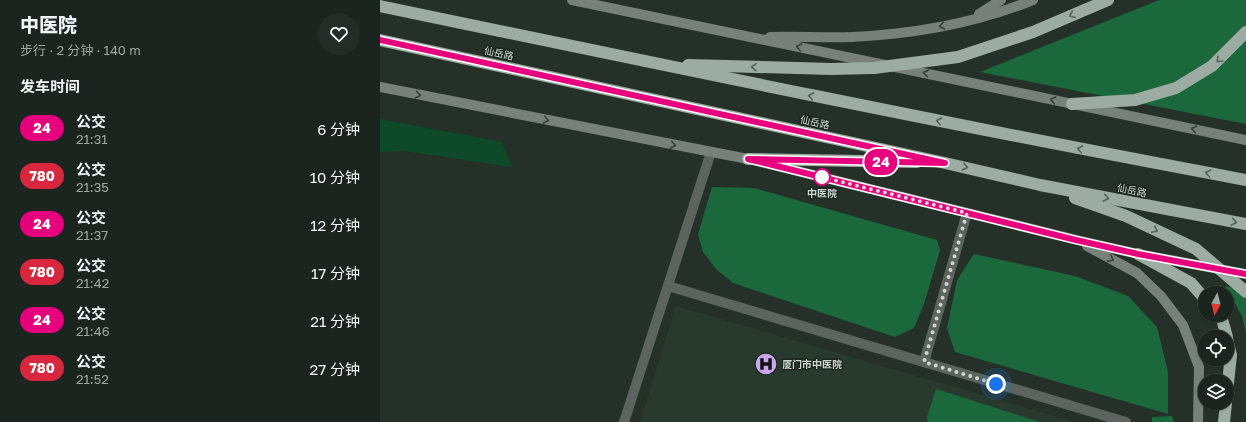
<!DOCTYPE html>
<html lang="zh">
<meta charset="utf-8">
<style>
body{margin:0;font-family:"Golos Text","Noto Sans SC",sans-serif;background:#242c27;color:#f1f3f6;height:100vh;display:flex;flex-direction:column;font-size:15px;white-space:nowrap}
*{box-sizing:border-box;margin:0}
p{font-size:13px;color:#a0a4a4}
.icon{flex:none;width:22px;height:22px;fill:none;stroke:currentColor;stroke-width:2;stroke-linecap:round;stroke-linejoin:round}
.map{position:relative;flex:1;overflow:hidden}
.sheet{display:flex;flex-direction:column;background:#1b241e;width:380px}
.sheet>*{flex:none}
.badge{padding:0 8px;border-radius:13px;font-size:14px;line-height:26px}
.needle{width:26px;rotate:187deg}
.fabs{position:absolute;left:818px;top:286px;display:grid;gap:8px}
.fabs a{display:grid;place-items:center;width:36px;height:36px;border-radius:50%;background:#1b241e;box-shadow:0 1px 3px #0004,0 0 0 1px #39413c;font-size:20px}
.you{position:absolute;width:20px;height:20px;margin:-10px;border:3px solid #fff;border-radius:50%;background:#1a73e8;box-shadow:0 0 0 6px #1a73e833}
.map>.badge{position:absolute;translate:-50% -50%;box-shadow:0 0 0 2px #fff}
h2{padding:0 20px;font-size:15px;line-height:36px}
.round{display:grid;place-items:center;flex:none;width:42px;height:42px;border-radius:21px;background:#242c27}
.overview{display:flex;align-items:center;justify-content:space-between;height:68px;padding:0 20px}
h1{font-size:19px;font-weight:800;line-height:30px}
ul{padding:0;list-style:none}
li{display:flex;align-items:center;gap:12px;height:48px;padding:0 20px}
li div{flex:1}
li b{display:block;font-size:15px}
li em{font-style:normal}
li .badge{min-width:44px;font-weight:700;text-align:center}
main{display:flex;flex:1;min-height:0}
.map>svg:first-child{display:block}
</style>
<main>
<section class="sheet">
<div class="overview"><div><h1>中医院</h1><p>步行 · 2 分钟 · 140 m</p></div><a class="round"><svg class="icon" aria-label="heart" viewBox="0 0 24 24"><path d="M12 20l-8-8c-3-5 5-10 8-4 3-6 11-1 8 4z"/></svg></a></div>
<h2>发车时间</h2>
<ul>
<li><span class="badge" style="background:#e6007e;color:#fff">24</span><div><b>公交</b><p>21:31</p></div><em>6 分钟</em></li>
<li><span class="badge" style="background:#d7263d;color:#fff">780</span><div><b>公交</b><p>21:35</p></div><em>10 分钟</em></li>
<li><span class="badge" style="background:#e6007e;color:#fff">24</span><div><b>公交</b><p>21:37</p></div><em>12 分钟</em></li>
<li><span class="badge" style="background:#d7263d;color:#fff">780</span><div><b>公交</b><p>21:42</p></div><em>17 分钟</em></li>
<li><span class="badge" style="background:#e6007e;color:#fff">24</span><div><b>公交</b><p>21:46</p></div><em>21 分钟</em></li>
<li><span class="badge" style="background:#d7263d;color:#fff">780</span><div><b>公交</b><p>21:52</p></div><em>27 分钟</em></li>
</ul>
</section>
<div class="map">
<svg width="866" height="422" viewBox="0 0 866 422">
<rect width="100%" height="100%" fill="#243028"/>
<polygon fill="#283a2e" points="296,306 695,422 260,422"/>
<polygon fill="#0e4a29" points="0,119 122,142 132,167 24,151 0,152"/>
<g fill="#1b683d">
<polygon points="779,0 866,0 866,124 600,72"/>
<polygon points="332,187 374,188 557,240 560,250 544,304 534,328 515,337 353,283 336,269 323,252 318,234"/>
<polygon points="594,254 695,276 748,296 777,327 788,372 788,414 575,352 567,328 577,280"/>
<polygon points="845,286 866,290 866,333 862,316"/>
<polygon points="556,389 660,422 548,422 547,417"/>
<polygon points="792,416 794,422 772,422 772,417"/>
</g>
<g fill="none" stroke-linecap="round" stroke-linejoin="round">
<g stroke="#5d635e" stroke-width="10">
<polyline points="288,286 746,422"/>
<polyline points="544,362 587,213"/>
<polyline points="244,422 331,152"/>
</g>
<g stroke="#77817a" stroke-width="10">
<polyline points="192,0 866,140"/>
<polyline points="599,14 621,0"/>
<path d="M 390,37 C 417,36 445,38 472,37 C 534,34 596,23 653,0"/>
<polyline points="0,87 368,159 697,240 758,254 866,274"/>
<polyline points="707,246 757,273 781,296 803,325 819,367 818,422"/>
</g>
<g stroke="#9daca2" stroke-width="12">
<path d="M 0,6 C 288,66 576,126 866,180"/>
<polyline points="0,40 565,163 660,185 866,224"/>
<polyline points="308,65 451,69 494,68 578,57 653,32 728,0"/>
<polyline points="692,104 755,100 796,88 832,66 866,32"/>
<polyline points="368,159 537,162"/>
<polyline points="695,198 746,216 816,249 866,292"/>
<polyline points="758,254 811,283 825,299"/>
<polyline points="839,315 842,319 847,337"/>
<polyline points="847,339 851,355 847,392"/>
<polyline points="844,422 846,403"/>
</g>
</g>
<defs><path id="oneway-chevron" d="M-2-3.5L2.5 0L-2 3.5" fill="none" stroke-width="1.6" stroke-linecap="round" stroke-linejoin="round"/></defs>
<g stroke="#556259">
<use href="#oneway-chevron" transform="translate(692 15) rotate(157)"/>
<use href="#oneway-chevron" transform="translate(839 60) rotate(135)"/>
<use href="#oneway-chevron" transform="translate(374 67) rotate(-178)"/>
<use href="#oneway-chevron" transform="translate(431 96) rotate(-169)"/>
<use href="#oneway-chevron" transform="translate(559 121) rotate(-169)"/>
<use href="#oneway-chevron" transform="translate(700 149) rotate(-169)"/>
<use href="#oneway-chevron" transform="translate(585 167) rotate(13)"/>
<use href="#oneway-chevron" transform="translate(828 173) rotate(-169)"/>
<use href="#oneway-chevron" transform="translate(726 198) rotate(11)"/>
<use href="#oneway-chevron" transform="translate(854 222) rotate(11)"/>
<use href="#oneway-chevron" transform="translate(775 230) rotate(25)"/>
</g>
<g stroke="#36413a">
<use href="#oneway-chevron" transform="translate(562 26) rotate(169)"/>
<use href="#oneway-chevron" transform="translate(419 47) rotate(-168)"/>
<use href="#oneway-chevron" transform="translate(546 73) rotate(-168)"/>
<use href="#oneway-chevron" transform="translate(38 95) rotate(11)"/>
<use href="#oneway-chevron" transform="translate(673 100) rotate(-168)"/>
<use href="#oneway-chevron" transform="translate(166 120) rotate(11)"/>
<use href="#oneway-chevron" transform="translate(814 129) rotate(-168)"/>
<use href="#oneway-chevron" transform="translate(293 145) rotate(11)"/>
<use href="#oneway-chevron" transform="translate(731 259) rotate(28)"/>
</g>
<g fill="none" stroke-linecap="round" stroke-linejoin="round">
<g stroke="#fff" stroke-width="9">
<polyline id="line" points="0,40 565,163 368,159 696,240 758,254 866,274"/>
</g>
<use href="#line" stroke="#e6007e" stroke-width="6"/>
<polyline stroke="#ced6d0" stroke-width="4" stroke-dasharray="0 7.2" points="442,177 587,213 544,362 616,384"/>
</g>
<defs>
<g id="hospital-disc" transform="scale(1.15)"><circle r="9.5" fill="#c9a5ee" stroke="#1a261e"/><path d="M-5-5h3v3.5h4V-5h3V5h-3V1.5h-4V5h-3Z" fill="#111"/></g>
</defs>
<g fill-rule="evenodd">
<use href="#hospital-disc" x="386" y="364"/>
</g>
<circle fill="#fff" stroke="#e6007e" stroke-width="2" cx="442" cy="177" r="8"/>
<g text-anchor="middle" stroke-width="3" stroke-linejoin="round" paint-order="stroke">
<g font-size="10" fill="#ced6d0" stroke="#1a261e">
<text transform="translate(119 53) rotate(12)" y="4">仙岳路</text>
<text transform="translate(435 122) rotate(12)" y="4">仙岳路</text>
<text transform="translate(752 190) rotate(11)" y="4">仙岳路</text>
</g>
<g font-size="10" font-weight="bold" fill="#ced6d0" stroke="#1a261e">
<text x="442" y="197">中医院</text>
</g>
<g font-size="10" font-weight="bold" fill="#ced6d0" stroke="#1a261e" text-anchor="start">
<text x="402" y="368">厦门市中医院</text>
</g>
</g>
</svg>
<div class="fabs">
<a><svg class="needle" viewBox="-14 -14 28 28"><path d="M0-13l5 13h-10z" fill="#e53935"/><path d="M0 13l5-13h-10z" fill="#a0a4a4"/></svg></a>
<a><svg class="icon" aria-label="locate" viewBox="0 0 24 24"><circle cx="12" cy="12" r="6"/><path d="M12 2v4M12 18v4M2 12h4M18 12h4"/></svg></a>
<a><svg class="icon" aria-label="layers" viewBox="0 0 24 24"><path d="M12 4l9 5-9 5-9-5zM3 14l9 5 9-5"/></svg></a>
</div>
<div class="you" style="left:616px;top:384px"></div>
<b class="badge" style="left:501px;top:162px;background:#e6007e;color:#fff">24</b>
</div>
</main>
